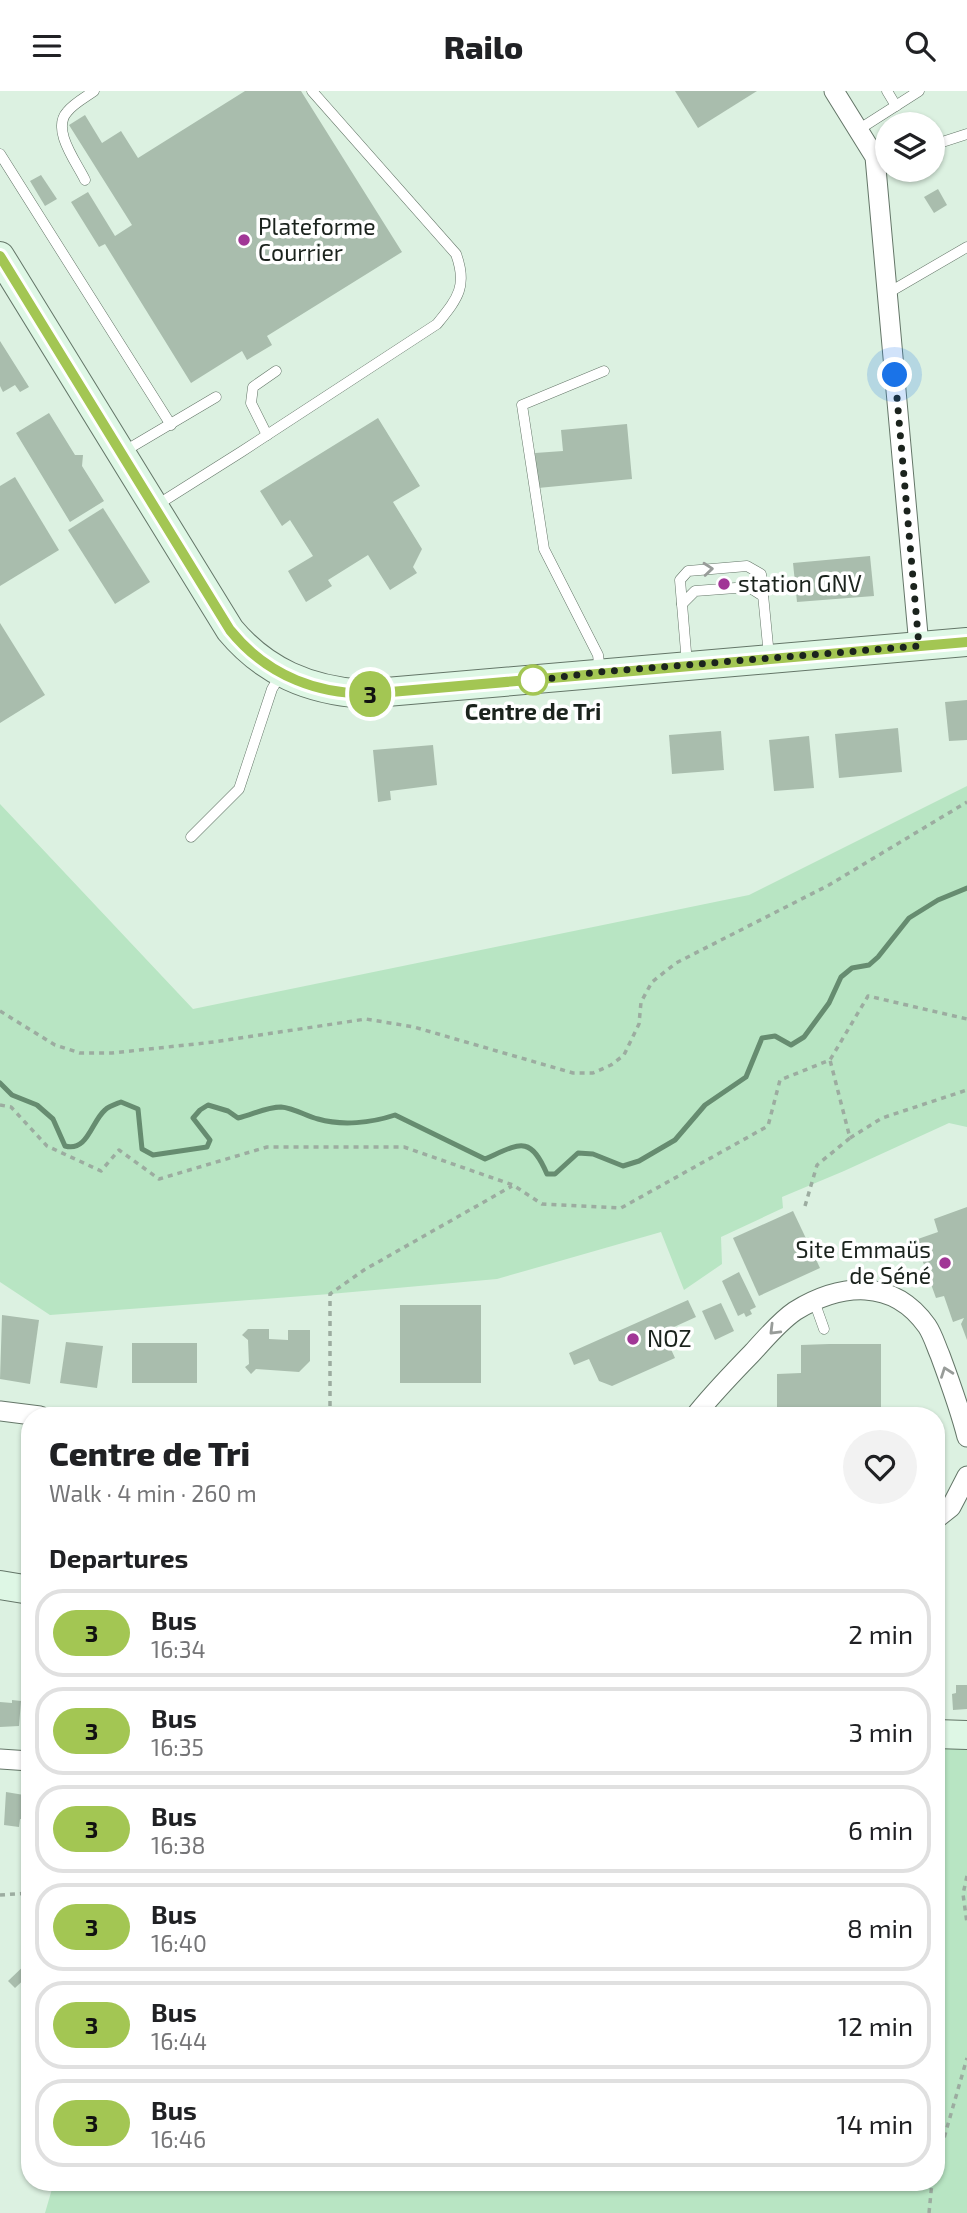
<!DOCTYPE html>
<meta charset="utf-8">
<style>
body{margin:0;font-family:"Exo 2",sans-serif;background:#f2f2f2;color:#202124;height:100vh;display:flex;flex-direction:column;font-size:26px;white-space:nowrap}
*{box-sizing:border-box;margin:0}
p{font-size:23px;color:#757577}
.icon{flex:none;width:38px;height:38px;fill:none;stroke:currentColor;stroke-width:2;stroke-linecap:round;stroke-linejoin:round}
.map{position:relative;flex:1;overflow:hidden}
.sheet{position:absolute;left:21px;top:1316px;width:924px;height:784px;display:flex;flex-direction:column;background:#fff;border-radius:28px;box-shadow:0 2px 5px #0004}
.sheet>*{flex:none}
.badge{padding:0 14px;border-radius:23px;font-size:24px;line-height:46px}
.controls{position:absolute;left:875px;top:21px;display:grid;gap:14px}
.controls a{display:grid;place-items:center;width:70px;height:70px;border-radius:50%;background:#fff;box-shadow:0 2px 5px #0004;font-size:35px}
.you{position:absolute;width:35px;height:35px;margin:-18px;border:5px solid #fff;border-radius:50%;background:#1a73e8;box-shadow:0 0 0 10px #1a73e833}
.map>.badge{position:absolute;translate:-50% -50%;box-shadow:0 0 0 4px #fff}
h2{padding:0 28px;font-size:26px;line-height:63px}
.round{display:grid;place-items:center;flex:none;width:74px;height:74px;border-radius:37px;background:#f2f2f2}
.summary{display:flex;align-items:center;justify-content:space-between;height:119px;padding:0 28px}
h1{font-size:33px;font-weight:800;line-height:52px}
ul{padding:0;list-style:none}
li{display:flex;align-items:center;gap:21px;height:88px;margin:0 14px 10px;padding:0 14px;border:4px solid #e0e0e0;border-radius:28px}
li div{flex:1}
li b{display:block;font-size:26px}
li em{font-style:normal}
li .badge{min-width:77px;font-weight:700;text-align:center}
header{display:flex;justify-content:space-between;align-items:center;height:91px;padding:0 28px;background:#fff;font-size:32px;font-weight:800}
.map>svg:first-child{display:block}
</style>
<header><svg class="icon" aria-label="menu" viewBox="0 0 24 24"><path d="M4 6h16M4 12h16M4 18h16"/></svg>Railo<svg class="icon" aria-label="search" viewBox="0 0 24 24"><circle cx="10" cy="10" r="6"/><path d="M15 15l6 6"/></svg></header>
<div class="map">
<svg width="967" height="2122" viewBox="0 0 967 2122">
<rect width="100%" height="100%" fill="#dcf1e1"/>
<g fill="#b8e5c3">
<polygon points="967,695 967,1036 949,1032 844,1080 782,1106 783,1117 721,1146 722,1173 684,1199 661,1141 497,1188 330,1203 50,1224 0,1191 0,713 193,918 749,804"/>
<polygon points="936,1652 967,1653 967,2122 45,2122 54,2091 936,2091"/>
</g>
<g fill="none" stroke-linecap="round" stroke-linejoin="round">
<path stroke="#668c70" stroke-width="5" d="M 0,992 L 12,1004 L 37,1014 L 53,1028 L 65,1055 C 88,1061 91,1031 105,1019 C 109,1015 116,1013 121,1011 L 138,1018 L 142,1058 L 153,1064 L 207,1056 L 210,1049 L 193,1027 L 200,1019 L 208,1014 L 228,1020 L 238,1027 C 252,1024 266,1016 281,1016 C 294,1017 306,1025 318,1028 C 342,1035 371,1032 395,1024 L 485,1068 C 519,1053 530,1043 547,1083 L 555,1083 L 578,1062 L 593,1063 L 623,1075 L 639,1070 L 675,1049 L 705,1014 L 746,986 L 762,947 L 775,945 L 791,954 L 804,946 L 829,912 L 841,886 L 852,877 L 869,874 L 878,866 L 909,827 L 938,809 L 967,797"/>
</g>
<g fill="#a9bdad">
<polygon points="245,0 301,0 402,161 267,245 272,254 247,269 242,260 191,292 105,153 99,156 71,111 88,101 115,145 132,134 69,34 85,24 102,52 121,40 138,67"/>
<polygon points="675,0 757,0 698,37"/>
<polygon points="41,84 57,108 45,115 30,90"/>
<polygon points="938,98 947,114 934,122 924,106"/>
<polygon points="0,250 29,296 20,301 15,294 3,301 0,295"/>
<polygon points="49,322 75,364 83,364 82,375 104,410 70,431 16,342"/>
<polygon points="378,327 420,395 393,411 422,458 413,476 417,482 390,499 368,464 328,489 332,495 306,511 288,480 313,465 290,429 282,435 260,400"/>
<polygon points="627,333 632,388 538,397 535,362 563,360 561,339"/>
<polygon points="15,386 59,459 0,495 0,395"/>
<polygon points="103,417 150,491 115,513 68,439"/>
<polygon points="870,465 874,505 797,511 793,472"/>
<polygon points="0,532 45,604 0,632"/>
<polygon points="967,609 967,649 949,650 945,611"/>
<polygon points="898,637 902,681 839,687 835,643"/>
<polygon points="721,640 724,679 672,683 669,644"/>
<polygon points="809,645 814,697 774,700 769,649"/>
<polygon points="433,654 437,694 390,700 391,709 378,711 373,659"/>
<polygon points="967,1116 967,1249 961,1233 964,1227 953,1231 944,1205 936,1207 915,1149 938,1141 934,1128"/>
<polygon points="793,1120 820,1177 759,1205 733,1147"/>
<polygon points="739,1181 756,1216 750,1219 752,1223 746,1226 744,1222 738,1225 722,1190"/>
<polygon points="688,1209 696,1226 663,1241 675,1267 612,1295 599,1290 589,1268 574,1274 569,1262"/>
<polygon points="721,1212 734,1240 715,1249 702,1220"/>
<rect x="400" y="1214" width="81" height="78"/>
<polygon points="2,1224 39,1229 30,1293 0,1288"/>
<polygon points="248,1238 269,1238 269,1248 288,1249 288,1239 310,1239 310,1270 299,1281 256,1278 251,1283 245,1276 249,1273 248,1249 242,1244"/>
<polygon points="66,1251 103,1255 97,1297 60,1292"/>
<rect x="132" y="1252" width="65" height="40"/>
<polygon points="829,1253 881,1253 881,1325 777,1325 777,1283 801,1282 801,1254"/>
<polygon points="956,1594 967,1594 967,1618 953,1619 952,1603 956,1602"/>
<polygon points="12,1609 21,1610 19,1635 0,1636 0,1611 12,1612"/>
<polygon points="6,1701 30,1705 30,1729 20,1728 19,1736 4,1734"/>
<polygon points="30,1869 30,1883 15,1897 8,1890"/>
</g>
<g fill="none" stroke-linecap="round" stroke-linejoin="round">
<g stroke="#647668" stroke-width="11">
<g id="service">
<polyline points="887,0 896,15"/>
<polyline points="858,39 919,0"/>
<polyline points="933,54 967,43"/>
<polyline points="0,63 171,334"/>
<path d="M 85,89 C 77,72 51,39 67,21 C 74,12 86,6 94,0"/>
<polyline points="888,202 967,156"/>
<polyline points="267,344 251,312 253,296 276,280"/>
<polyline points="123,361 216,306"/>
<path d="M 157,414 L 241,361 L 437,233 C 457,208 468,196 456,163 L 312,0"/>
<polyline points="682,513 695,500 749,496 763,505"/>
<polyline points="687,573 680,489 688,480 747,475 761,483 769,565"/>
<polyline points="600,581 598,564 544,458 522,314 604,280"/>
<polyline points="191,746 239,698 272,598 281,583"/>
<polyline points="814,1210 824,1238"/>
</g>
</g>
<g stroke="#647668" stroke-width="21">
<g id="minor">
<polyline points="834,0 875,66 919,555"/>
<polyline points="0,1320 40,1325"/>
<path d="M 695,1325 C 713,1302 733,1282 753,1261 C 766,1247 779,1231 795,1220 C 841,1192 893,1187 927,1235 C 933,1244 936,1255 940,1264 C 950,1291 960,1318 967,1346"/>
<polyline points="936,1428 951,1416 967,1385"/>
<polyline points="0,1668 30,1670"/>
</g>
</g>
<g stroke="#647668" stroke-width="30">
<g id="secondary">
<path d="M 0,165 L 230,539 C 265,581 309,599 363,603 L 967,551"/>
<polyline points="0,1494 30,1499"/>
<polyline points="936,1643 967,1644"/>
</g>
</g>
<g stroke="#9caca0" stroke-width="3.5" stroke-dasharray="5 5" stroke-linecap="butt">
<polyline points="0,920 55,954 80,962 112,962 214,951 366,928 414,936 573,982 593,982 611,974 624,964 639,933 641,911 652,891 676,872 829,794 967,711"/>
<polyline points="0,1014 11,1016 47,1055 101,1080 119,1059 159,1088 267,1056 404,1056 513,1094 542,1113 621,1117 768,1035 780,989 830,969 868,905 967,928"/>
<polyline points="850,1047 882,1027 967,999"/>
<polyline points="805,1115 817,1074 850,1047 830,969"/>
<polyline points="330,1325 330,1203 364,1179 512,1095"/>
<polyline points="967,1785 963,1803 967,1832"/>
<polyline points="0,1804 30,1802"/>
<polyline points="936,2075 967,1967"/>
<polyline points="929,2122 932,2091"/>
</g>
<use href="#service" stroke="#fff" stroke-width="10"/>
<use href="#minor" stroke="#fff" stroke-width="19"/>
<use href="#secondary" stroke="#def7e5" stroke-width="28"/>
</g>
<defs><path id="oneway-chevron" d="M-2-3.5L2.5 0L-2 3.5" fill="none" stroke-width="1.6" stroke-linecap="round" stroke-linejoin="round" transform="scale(1.75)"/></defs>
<g stroke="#989c99">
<use href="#oneway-chevron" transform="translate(708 478) rotate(-5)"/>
<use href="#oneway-chevron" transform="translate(774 1239) rotate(135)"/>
<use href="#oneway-chevron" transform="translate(946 1281) rotate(-110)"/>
</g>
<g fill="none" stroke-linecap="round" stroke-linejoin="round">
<g stroke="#fff" stroke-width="16">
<path id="line" d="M 0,165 L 230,539 C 267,585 321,606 379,602 L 967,551"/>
</g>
<use href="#line" stroke="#a3c653" stroke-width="10"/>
<polyline stroke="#1b231d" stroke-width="7" stroke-dasharray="0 12.6" points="533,589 530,590 600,581 919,555 895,284"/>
</g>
<g fill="#a13696" stroke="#fff" stroke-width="2.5">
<circle cx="244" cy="149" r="7"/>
<circle cx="724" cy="493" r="7"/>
<circle cx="945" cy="1172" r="7"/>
<circle cx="633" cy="1248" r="7"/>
</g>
<circle fill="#fff" stroke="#a3c653" stroke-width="3.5" cx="533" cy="589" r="14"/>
<g text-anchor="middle" stroke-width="7" stroke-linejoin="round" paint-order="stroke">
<g font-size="23" fill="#1b231d" stroke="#fff" text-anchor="start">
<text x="258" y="144">Plateforme<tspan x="258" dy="26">Courrier</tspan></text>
<text x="738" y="501">station GNV</text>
<text x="931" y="1167" text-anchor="end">Site Emmaüs<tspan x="931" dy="26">de Séné</tspan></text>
<text x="647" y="1256">NOZ</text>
</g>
<g font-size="23" font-weight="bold" fill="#1b231d" stroke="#fff">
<text x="533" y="629">Centre de Tri</text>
</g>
</g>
</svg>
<div class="controls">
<a><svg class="icon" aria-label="layers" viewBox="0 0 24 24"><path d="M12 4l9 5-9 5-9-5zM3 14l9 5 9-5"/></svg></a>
</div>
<div class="you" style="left:895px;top:284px"></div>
<b class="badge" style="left:370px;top:603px;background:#a3c653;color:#111">3</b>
<section class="sheet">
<div class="summary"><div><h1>Centre de Tri</h1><p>Walk · 4 min · 260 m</p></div><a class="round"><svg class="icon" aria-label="heart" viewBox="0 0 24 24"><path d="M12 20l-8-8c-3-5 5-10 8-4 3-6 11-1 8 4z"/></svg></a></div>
<h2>Departures</h2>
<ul>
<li><span class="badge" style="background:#a3c653;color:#111">3</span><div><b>Bus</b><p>16:34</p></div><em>2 min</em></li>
<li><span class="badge" style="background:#a3c653;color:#111">3</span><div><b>Bus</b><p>16:35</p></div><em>3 min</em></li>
<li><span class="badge" style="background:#a3c653;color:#111">3</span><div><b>Bus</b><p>16:38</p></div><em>6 min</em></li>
<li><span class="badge" style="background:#a3c653;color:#111">3</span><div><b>Bus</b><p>16:40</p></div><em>8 min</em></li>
<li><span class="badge" style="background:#a3c653;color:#111">3</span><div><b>Bus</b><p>16:44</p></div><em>12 min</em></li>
<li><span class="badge" style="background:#a3c653;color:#111">3</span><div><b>Bus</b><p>16:46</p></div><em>14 min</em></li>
</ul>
</section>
</div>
